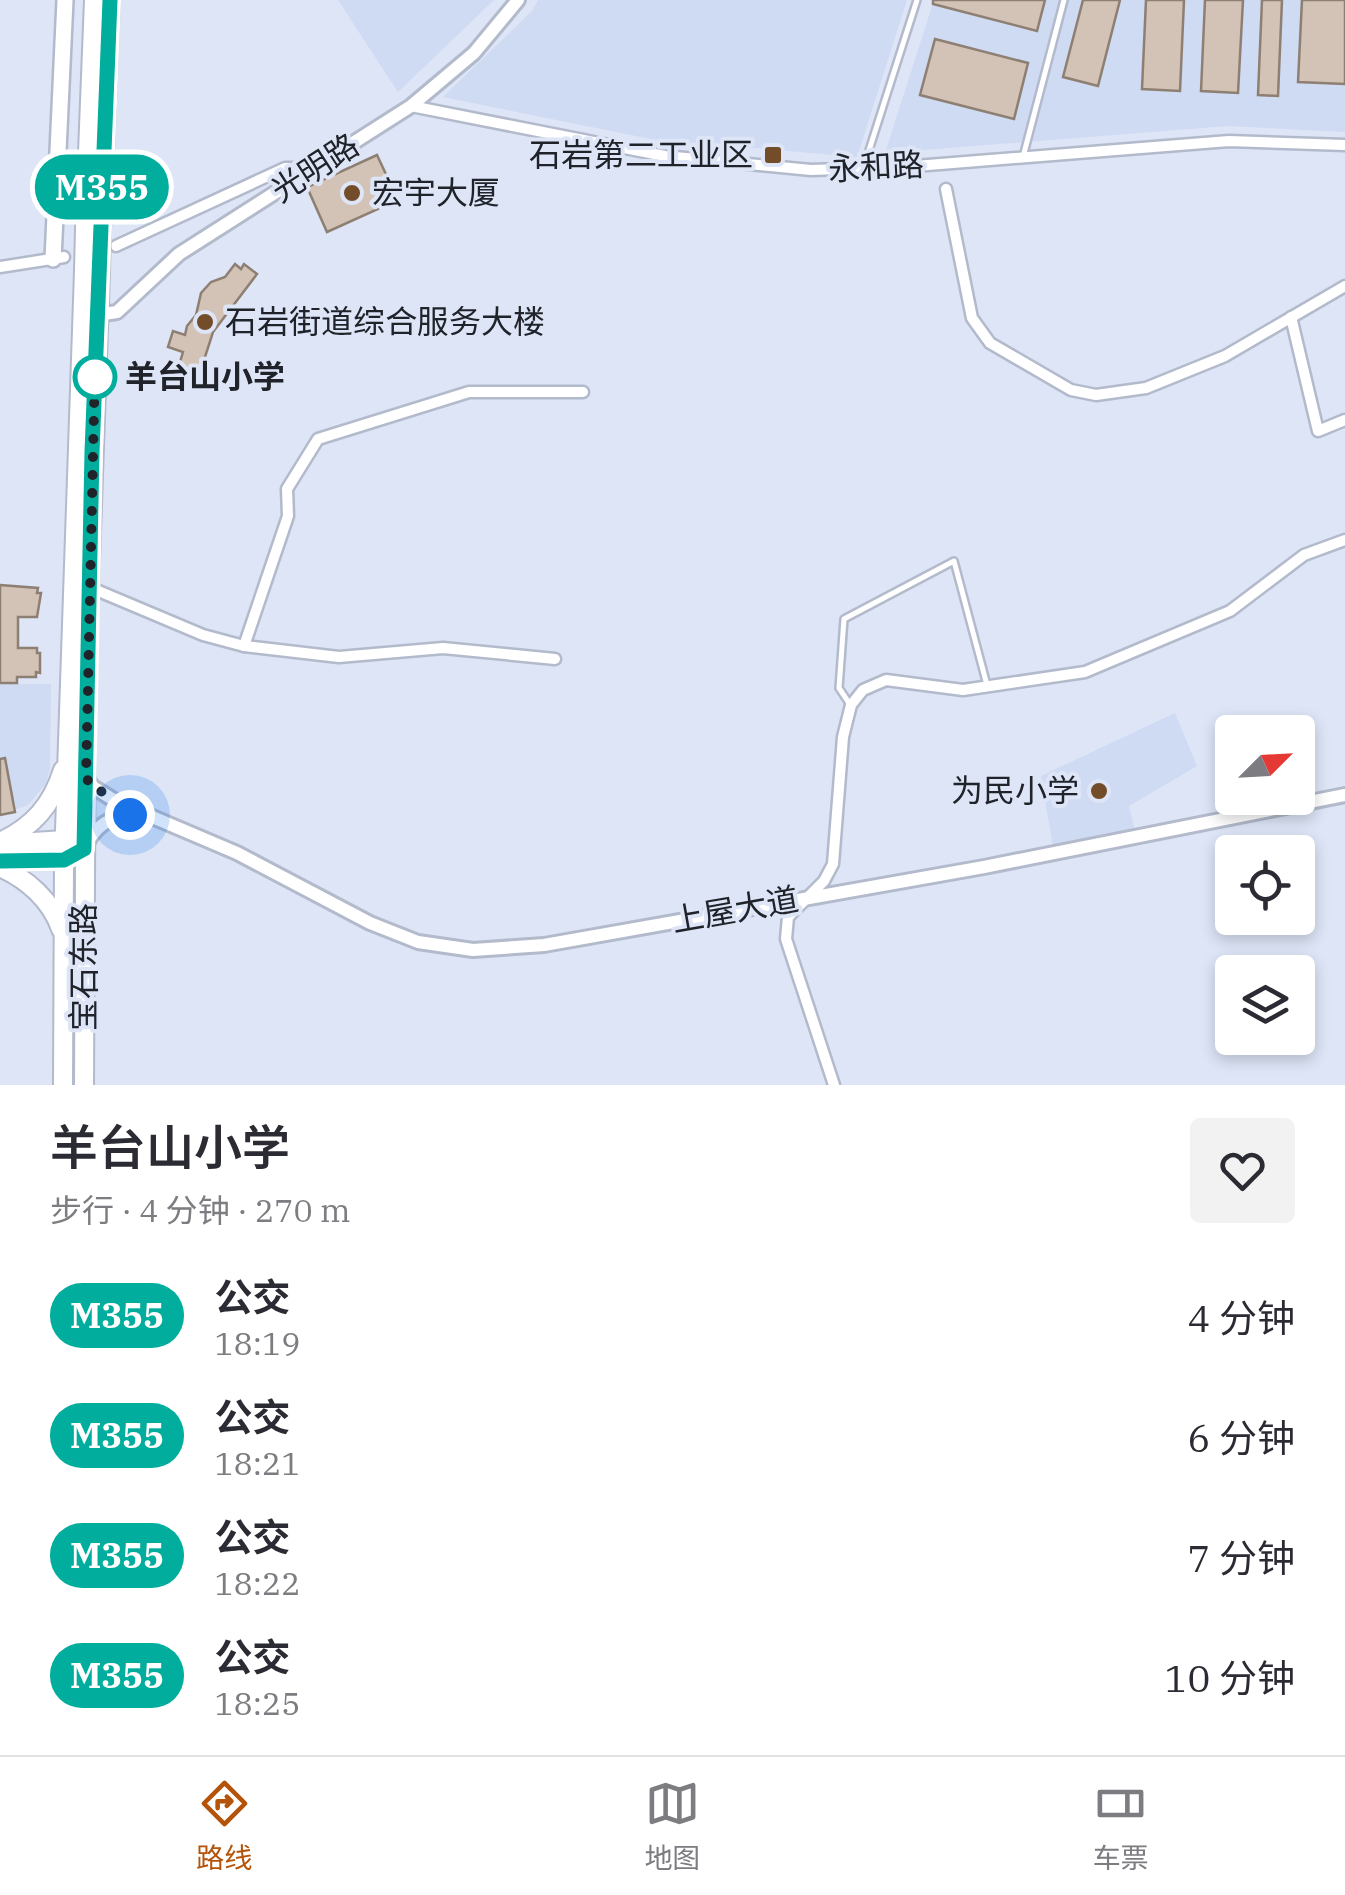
<!DOCTYPE html>
<html lang="zh">
<meta charset="utf-8">
<style>
body{margin:0;font-family:"IBM Plex Serif","Noto Sans SC",serif;background:#f2f2f3;color:#2b2b33;height:100vh;display:flex;flex-direction:column;font-size:38px;white-space:nowrap}
*{box-sizing:border-box;margin:0}
p{font-size:32px;color:#7c7c81}
.icon{flex:none;width:55px;height:55px;fill:none;stroke:currentColor;stroke-width:2;stroke-linecap:round;stroke-linejoin:round}
.map{position:relative;height:1085px;overflow:hidden}
.details{display:flex;flex-direction:column;background:#fff;flex:1}
.details>*{flex:none}
.badge{padding:0 20px;border-radius:32px;font-size:35px;line-height:65px}
.needle{width:65px;rotate:66deg}
.fabs{position:absolute;left:1215px;top:715px;display:grid;gap:20px}
.fabs a{display:grid;place-items:center;width:100px;height:100px;border-radius:10px;background:#fff;box-shadow:0 5px 15px #0003;font-size:50px}
.you{position:absolute;width:50px;height:50px;margin:-25px;border:8px solid #fff;border-radius:50%;background:#1a73e8;box-shadow:0 0 0 15px #1a73e833}
.map>.badge{position:absolute;translate:-50% -50%;box-shadow:0 0 0 5px #fff}
.round{display:grid;place-items:center;flex:none;width:105px;height:105px;border-radius:10px;background:#f2f2f3}
.headline{display:flex;align-items:center;justify-content:space-between;height:170px;padding:0 50px}
h1{font-size:48px;font-weight:600;line-height:75px}
ul{padding:0;list-style:none}
li{display:flex;align-items:center;gap:30px;height:120px;padding:0 50px}
li div{flex:1}
li b{display:block;font-size:38px}
li em{font-style:normal}
li .badge{min-width:110px;font-weight:700;text-align:center}
.tabs{display:flex;justify-content:space-around;align-items:center;height:140px;border-top:2px solid #e1e1e2;background:#fff;font-size:28px;color:#7c7c81}
.tabs a{display:grid;justify-items:center;gap:5px}
.tabs .on{color:#b45309}
.map>svg:first-child{display:block}
</style>
<div class="map">
<svg width="1345" height="1085" viewBox="0 0 1345 1085">
<rect width="100%" height="100%" fill="#dde5f7"/>
<g fill="#cfdaf3">
<polygon points="338,0 494,0 398,92"/>
<polygon points="538,0 907,0 857,157 651,139 443,97 532,11"/>
<polygon points="934,0 1345,0 1345,132 1228,126 885,153"/>
<polygon points="0,684 51,684 50,768 46,783 28,805 0,815"/>
<polygon points="1175,713 1197,766 1129,806 1135,831 1053,847 1041,776"/>
</g>
<g fill="#d3c3b6" stroke="#8e7f73" stroke-width="2.5">
<polygon points="933,0 1045,0 1037,31 933,4"/>
<polygon points="1083,0 1120,0 1098,86 1063,77"/>
<polygon points="1146,0 1184,0 1180,91 1142,89"/>
<polygon points="1205,0 1243,0 1238,93 1201,91"/>
<polygon points="1262,0 1282,0 1278,96 1258,95"/>
<polygon points="1302,0 1345,0 1345,84 1298,82"/>
<polygon points="935,39 1028,63 1014,119 920,95"/>
<polygon points="377,155 398,200 327,232 307,187"/>
<polygon points="235,264 241,269 244,264 257,274 213,332 197,382 176,375 183,352 168,347 173,331 185,335 187,326 196,315 201,293 211,282 225,277"/>
<polygon points="0,585 38,588 37,593 41,593 37,617 18,617 18,648 37,648 37,653 40,653 40,673 36,672 36,677 17,677 17,683 0,683"/>
<polygon points="5,758 15,812 0,815 0,759"/>
</g>
<g fill="none" stroke-linecap="round" stroke-linejoin="round">
<g stroke="#b2bacb" stroke-width="10">
<g id="service">
<polyline points="1023,157 1064,0"/>
<polyline points="864,166 917,0"/>
<polyline points="849,703 839,688 844,619 954,561 987,685"/>
</g>
</g>
<g stroke="#b2bacb" stroke-width="15">
<g id="minor">
<polyline points="411,106 665,156 811,170 903,167 1229,141 1345,145"/>
<polyline points="946,189 972,318 990,343 1071,390 1096,395 1146,388 1225,356 1345,286"/>
<polyline points="116,246 285,168 298,168 310,173"/>
<polyline points="0,267 64,257"/>
<polyline points="1291,317 1318,431 1345,420"/>
<polyline points="89,587 203,635 244,646 339,657 443,648 555,659"/>
<polyline points="244,646 288,516 287,489 318,439 469,392 583,392"/>
<polyline points="834,1085 786,939 788,917 824,881 833,864 843,737 851,705 863,690 886,680 963,690 1085,672 1230,611 1304,555 1345,540"/>
</g>
</g>
<g stroke="#b2bacb" stroke-width="18">
<g id="tertiary">
<polyline points="97,315 117,312 179,254 411,106 474,53 518,0"/>
<polyline points="86,778 93,787 117,802 237,853 370,923 418,942 473,950 544,945 984,867 1345,795"/>
<path d="M 87,843 C 100,819 119,814 145,816"/>
</g>
</g>
<g stroke="#b2bacb" stroke-width="20">
<polyline id="secondary" points="53,259 65,0"/>
</g>
<g stroke="#b2bacb" stroke-width="22">
<g id="primary">
<polyline points="85,229 94,0"/>
<polyline points="101,229 110,0"/>
<path d="M 0,842 C 33,827 52,805 63,770"/>
<polyline points="2,844 65,840 75,845"/>
<polyline points="0,861 64,860 71,856"/>
<path d="M 0,867 C 27,879 51,900 61,929"/>
<polyline points="63,1085 64,860 84,271"/>
<polyline points="84,1085 86,679 100,272"/>
</g>
</g>
<use href="#service" stroke="#fff" stroke-width="5"/>
<use href="#minor" stroke="#fff" stroke-width="10"/>
<use href="#tertiary" stroke="#fff" stroke-width="12"/>
<use href="#secondary" stroke="#fff" stroke-width="15"/>
<use href="#primary" stroke="#fff" stroke-width="18"/>
<g stroke="#b2bacb" stroke-width="22" stroke-linecap="butt">
<g id="primary-bridge">
<polyline points="84,271 85,229"/>
<polyline points="100,272 101,229"/>
</g>
</g>
<use href="#primary-bridge" stroke="#fff" stroke-width="18"/>
</g>
<g fill="none" stroke-linecap="round" stroke-linejoin="round">
<g stroke="#fff" stroke-width="22">
<polyline id="line" points="0,861 64,860 84,849 92,452 110,0"/>
</g>
<use href="#line" stroke="#01ad9c" stroke-width="15"/>
<polyline stroke="#20232a" stroke-width="10" stroke-dasharray="0 18" points="95,377 95,363 86,778 93,787 148,816 130,815"/>
</g>
<g fill="#734c2a" stroke="#dde5f7" stroke-width="4">
<rect x="763" y="145" width="20" height="20" rx="5"/>
<circle cx="352" cy="193" r="10"/>
<circle cx="205" cy="322" r="10"/>
<circle cx="1099" cy="791" r="10"/>
</g>
<circle fill="#fff" stroke="#01ad9c" stroke-width="5" cx="95" cy="377" r="20"/>
<g text-anchor="middle" stroke-width="8" stroke-linejoin="round" paint-order="stroke">
<g font-size="32" fill="#20232a" stroke="#dde5f7" text-anchor="end">
<text x="753" y="166">石岩第二工业区</text>
<text x="372" y="204" text-anchor="start">宏宇大厦</text>
<text x="225" y="333" text-anchor="start">石岩街道综合服务大楼</text>
<text x="1079" y="802">为民小学</text>
</g>
<g font-size="32" fill="#20232a" stroke="#dde5f7">
<text transform="translate(876 167) rotate(-3)" y="11">永和路</text>
<text transform="translate(315 168) rotate(-33)" y="11">光明路</text>
<text transform="translate(735 910) rotate(-10)" y="11">上屋大道</text>
<text transform="translate(84 967) rotate(-90)" y="11">宝石东路</text>
</g>
<g font-size="32" font-weight="bold" fill="#20232a" stroke="#dde5f7" text-anchor="start">
<text x="125" y="388">羊台山小学</text>
</g>
</g>
</svg>
<div class="fabs">
<a><svg class="needle" viewBox="-14 -14 28 28"><path d="M0-13l5 13h-10z" fill="#e53935"/><path d="M0 13l5-13h-10z" fill="#7c7c81"/></svg></a>
<a><svg class="icon" aria-label="locate" viewBox="0 0 24 24"><circle cx="12" cy="12" r="6"/><path d="M12 2v4M12 18v4M2 12h4M18 12h4"/></svg></a>
<a><svg class="icon" aria-label="layers" viewBox="0 0 24 24"><path d="M12 4l9 5-9 5-9-5zM3 14l9 5 9-5"/></svg></a>
</div>
<div class="you" style="left:130px;top:815px"></div>
<b class="badge" style="left:102px;top:187px;background:#01ad9c;color:#fff">M355</b>
</div>
<section class="details">
<div class="headline"><div><h1>羊台山小学</h1><p>步行 · 4 分钟 · 270 m</p></div><a class="round"><svg class="icon" aria-label="heart" viewBox="0 0 24 24"><path d="M12 20l-8-8c-3-5 5-10 8-4 3-6 11-1 8 4z"/></svg></a></div>
<ul>
<li><span class="badge" style="background:#01ad9c;color:#fff">M355</span><div><b>公交</b><p>18:19</p></div><em>4 分钟</em></li>
<li><span class="badge" style="background:#01ad9c;color:#fff">M355</span><div><b>公交</b><p>18:21</p></div><em>6 分钟</em></li>
<li><span class="badge" style="background:#01ad9c;color:#fff">M355</span><div><b>公交</b><p>18:22</p></div><em>7 分钟</em></li>
<li><span class="badge" style="background:#01ad9c;color:#fff">M355</span><div><b>公交</b><p>18:25</p></div><em>10 分钟</em></li>
</ul>
</section>
<nav class="tabs">
<a class="on"><svg class="icon" aria-label="directions" viewBox="0 0 24 24"><path d="M12 3l9 9-9 9-9-9zM9 14v-3h6M13 9l2 2-2 2"/></svg>路线</a>
<a><svg class="icon" aria-label="map" viewBox="0 0 24 24"><path d="M3 6l6-2 6 2 6-2v14l-6 2-6-2-6 2zM9 4v14M15 6v14"/></svg>地图</a>
<a><svg class="icon" aria-label="tickets" viewBox="0 0 24 24"><path d="M3 7h18v10H3zM15 7v10"/></svg>车票</a>
</nav>
